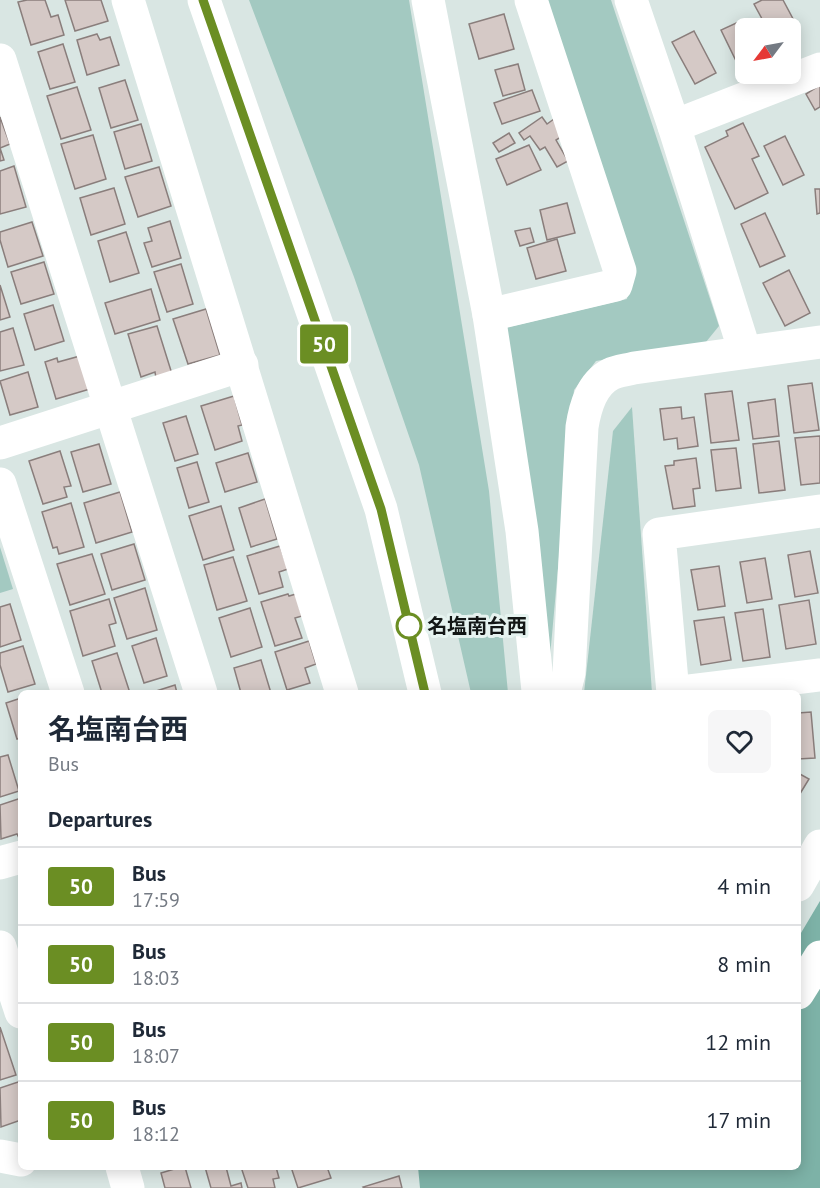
<!DOCTYPE html>
<meta charset="utf-8">
<style>
body{margin:0;font-family:"PT Sans","Noto Sans JP",sans-serif;background:#f6f6f7;color:#1f2937;height:100vh;display:flex;flex-direction:column;font-size:22px;white-space:nowrap}
*{box-sizing:border-box;margin:0}
p{font-size:20px;color:#747a83}
.icon{flex:none;width:33px;height:33px;fill:none;stroke:currentColor;stroke-width:2;stroke-linecap:round;stroke-linejoin:round}
.map{position:relative;flex:1;overflow:hidden}
.side{position:absolute;left:18px;top:690px;width:783px;height:480px;display:flex;flex-direction:column;background:#fff;border-radius:9px;box-shadow:0 3px 15px #0003}
.side>*{flex:none}
.badge{padding:0 12px;border-radius:4px;font-size:21px;line-height:39px}
.needle{width:39px;rotate:238deg}
.buttons{position:absolute;left:735px;top:18px;display:grid;gap:12px}
.buttons a{display:grid;place-items:center;width:66px;height:66px;border-radius:9px;background:#fff;box-shadow:0 3px 15px #0003;font-size:30px}
.map>.badge{position:absolute;translate:-50% -50%;box-shadow:0 0 0 3px #fff}
h2{padding:0 30px;font-size:22px;line-height:54px}
.round{display:grid;place-items:center;flex:none;width:63px;height:63px;border-radius:9px;background:#f6f6f7}
.summary{display:flex;align-items:center;justify-content:space-between;height:102px;padding:0 30px}
h1{font-size:28px;font-weight:700;line-height:45px}
ul{padding:0;list-style:none}
li{display:flex;align-items:center;gap:18px;height:78px;padding:0 30px;border-top:2px solid #e0e1e3}
li div{flex:1}
li b{display:block;font-size:22px}
li em{font-style:normal}
li .badge{min-width:66px;font-weight:700;text-align:center}
.map>svg:first-child{display:block}
</style>
<div class="map">
<svg width="820" height="1188" viewBox="0 0 820 1188">
<rect width="100%" height="100%" fill="#d9e6e3"/>
<g fill="#a3c9c1">
<polygon points="249,0 409,0 489,491 508,693 471,693 419,465 354,277"/>
<polygon points="544,0 611,0 719,326 706,342 596,361 574,390 550,657 505,328 627,299 632,265"/>
<polygon points="632,407 652,693 584,693 613,431"/>
<polygon points="0,547 13,589 0,593"/>
</g>
<polygon fill="#7db2a7" points="820,901 820,1188 420,1188 418,1167 798,1167 798,938"/>
<g fill="#d5c9c6" stroke="#8a7e7c" stroke-width="1.5">
<polygon points="27,0 45,0 51,17 58,15 64,35 31,45 18,2"/>
<polygon points="65,0 101,0 108,21 75,31"/>
<polygon points="762,0 783,0 800,32 790,37 790,28 767,28 754,4"/>
<polygon points="504,14 514,49 479,59 469,24"/>
<polygon points="745,19 750,28 746,28 746,63 739,67 721,30"/>
<polygon points="694,31 716,73 695,84 672,42"/>
<polygon points="97,34 100,40 110,37 119,65 87,75 77,40"/>
<polygon points="63,44 75,82 50,89 38,52"/>
<polygon points="518,64 525,90 503,96 495,70"/>
<polygon points="125,80 138,120 111,128 99,88"/>
<polygon points="820,85 820,107 815,110 806,94"/>
<polygon points="77,87 91,130 61,139 47,96"/>
<polygon points="532,90 540,111 502,124 494,103"/>
<polygon points="0,117 10,144 0,148 4,160 0,161"/>
<polygon points="542,117 547,124 554,119 564,135 556,140 568,161 557,167 545,147 540,150 530,136 524,140 519,133"/>
<polygon points="743,123 759,156 752,159 768,193 735,209 705,147 728,136 726,131"/>
<polygon points="141,124 152,161 125,169 114,132"/>
<polygon points="509,133 515,143 499,152 493,143"/>
<polygon points="93,135 106,179 75,189 61,144"/>
<polygon points="785,136 804,175 783,185 764,146"/>
<polygon points="529,145 541,170 507,185 496,159"/>
<polygon points="14,166 26,207 0,214 0,171"/>
<polygon points="159,167 171,206 138,217 125,177"/>
<polygon points="114,188 125,224 91,235 80,198"/>
<polygon points="815,189 820,189 820,213 817,214"/>
<polygon points="567,203 575,233 547,240 540,210"/>
<polygon points="765,213 785,256 760,267 741,224"/>
<polygon points="170,221 181,258 152,267 144,243 152,241 148,228"/>
<polygon points="32,222 43,256 8,267 0,240 0,232"/>
<polygon points="530,228 534,242 520,246 515,231"/>
<polygon points="126,232 139,273 110,282 98,241"/>
<polygon points="557,239 566,271 536,279 527,248"/>
<polygon points="44,262 54,294 21,304 11,272"/>
<polygon points="181,264 193,304 167,312 154,272"/>
<polygon points="789,270 810,313 785,326 763,283"/>
<polygon points="0,285 10,317 0,320"/>
<polygon points="151,289 160,320 115,334 105,303"/>
<polygon points="53,305 64,341 35,350 24,314"/>
<polygon points="206,309 220,355 188,364 173,319"/>
<polygon points="157,326 172,374 156,378 155,372 141,377 128,334"/>
<polygon points="13,328 24,365 0,371 0,332"/>
<polygon points="80,356 90,389 56,399 45,362 57,358 58,362"/>
<polygon points="28,372 38,407 10,415 0,381"/>
<polygon points="812,383 819,430 794,433 788,386"/>
<polygon points="732,391 739,440 711,443 705,394"/>
<polygon points="234,396 242,425 238,426 242,441 215,450 201,406"/>
<polygon points="775,399 779,436 753,439 748,403"/>
<polygon points="681,407 682,419 694,417 698,446 678,449 677,438 664,440 660,409"/>
<polygon points="186,416 198,454 175,461 163,423"/>
<polygon points="820,436 820,483 801,485 795,438"/>
<polygon points="779,441 785,490 759,493 753,444"/>
<polygon points="99,444 111,484 83,492 71,452"/>
<polygon points="736,448 741,488 716,491 711,450"/>
<polygon points="60,451 71,486 64,487 67,497 43,504 29,461"/>
<polygon points="248,453 257,482 225,492 216,463"/>
<polygon points="696,458 700,488 693,489 695,506 673,509 665,466 674,465 674,461"/>
<polygon points="197,462 209,502 189,508 177,468"/>
<polygon points="120,492 132,532 96,543 84,503"/>
<polygon points="265,499 277,539 251,547 239,508"/>
<polygon points="71,503 84,547 59,554 57,547 53,548 42,512"/>
<polygon points="221,506 234,550 203,560 189,516"/>
<polygon points="134,544 145,580 112,590 101,554"/>
<polygon points="280,546 288,569 279,572 283,587 259,594 247,556"/>
<polygon points="810,551 818,593 795,597 788,555"/>
<polygon points="92,554 105,594 70,605 57,564"/>
<polygon points="233,557 247,601 217,610 204,565"/>
<polygon points="765,558 772,599 747,603 740,562"/>
<polygon points="719,566 725,606 698,610 691,570"/>
<polygon points="145,588 157,630 127,639 114,598"/>
<polygon points="288,594 289,596 296,594 302,616 295,618 302,638 275,646 261,602"/>
<polygon points="109,599 116,623 109,625 115,646 83,656 70,611"/>
<polygon points="809,600 816,644 786,649 779,605"/>
<polygon points="10,604 21,640 0,647 0,607"/>
<polygon points="250,608 262,647 231,657 219,618"/>
<polygon points="763,609 770,657 743,661 735,613"/>
<polygon points="724,617 731,660 701,665 694,621"/>
<polygon points="156,638 167,676 144,683 132,646"/>
<polygon points="309,641 316,664 305,668 310,683 287,690 275,652"/>
<polygon points="23,646 35,684 8,692 0,665 0,653"/>
<polygon points="117,653 130,693 102,693 92,661"/>
<polygon points="261,660 271,693 241,693 234,668"/>
<polygon points="175,685 177,693 150,693"/>
<polygon points="21,698 21,738 17,739 6,703"/>
<polygon points="811,712 815,758 798,759 798,713"/>
<polygon points="8,755 19,791 0,797 0,757"/>
<polygon points="798,773 809,779 798,797"/>
<polygon points="21,798 21,838 19,838 17,834 1,839 0,805"/>
<polygon points="0,1027 16,1075 0,1080"/>
<polygon points="21,1081 21,1120 1,1127 0,1088"/>
<polygon points="181,1167 185,1167 191,1188 165,1188 161,1173"/>
<polygon points="205,1167 226,1167 231,1186 241,1183 242,1188 211,1188"/>
<polygon points="241,1167 276,1167 279,1178 273,1179 275,1188 248,1188"/>
<polygon points="291,1167 327,1167 331,1178 298,1188"/>
<polygon points="399,1176 402,1188 364,1188 363,1187"/>
</g>
<g fill="none" stroke-linecap="round" stroke-linejoin="round">
<g stroke="#fff" stroke-width="33">
<polyline points="128,0 342,693"/>
<polyline points="204,0 381,509 425,693"/>
<polyline points="428,0 489,315 522,531 538,691 542,693"/>
<polyline points="631,0 674,126 745,352"/>
<polyline points="0,60 201,693"/>
<polyline points="674,126 820,69"/>
<polyline points="489,315 616,285 620,271 531,0"/>
<polyline points="0,443 242,365"/>
<polyline points="0,484 68,693"/>
<path d="M 564,693 L 569,673 L 582,427 C 585,408 591,384 611,374 C 617,371 627,370 634,368 L 820,342"/>
<polyline points="673,693 659,534 820,511"/>
<polyline points="673,693 820,675"/>
<polyline points="0,863 21,857"/>
<polyline points="798,885 820,846"/>
<polyline points="0,947 21,1012"/>
<polyline points="798,993 820,957"/>
<polyline points="0,1156 21,1160"/>
<polyline points="122,1167 128,1188"/>
</g>
</g>
<g fill="none" stroke-linecap="round" stroke-linejoin="round">
<g stroke="#fff" stroke-width="14">
<polyline id="line" points="203,0 381,509 425,693"/>
</g>
<use href="#line" stroke="#6b8e23" stroke-width="9"/>
</g>
<circle fill="#fff" stroke="#6b8e23" stroke-width="3" cx="409" cy="626" r="12"/>
<g text-anchor="middle" stroke-width="6" stroke-linejoin="round" paint-order="stroke">
<g font-size="20" font-weight="bold" fill="#131716" stroke="#e6f3f0" text-anchor="start">
<text x="427" y="633">名塩南台西</text>
</g>
</g>
</svg>
<div class="buttons">
<a><svg class="needle" viewBox="-14 -14 28 28"><path d="M0-13l5 13h-10z" fill="#e53935"/><path d="M0 13l5-13h-10z" fill="#747a83"/></svg></a>
</div>
<b class="badge" style="left:324px;top:344px;background:#6b8e23;color:#fff">50</b>
<section class="side">
<div class="summary"><div><h1>名塩南台西</h1><p>Bus</p></div><a class="round"><svg class="icon" aria-label="heart" viewBox="0 0 24 24"><path d="M12 20l-8-8c-3-5 5-10 8-4 3-6 11-1 8 4z"/></svg></a></div>
<h2>Departures</h2>
<ul>
<li><span class="badge" style="background:#6b8e23;color:#fff">50</span><div><b>Bus</b><p>17:59</p></div><em>4 min</em></li>
<li><span class="badge" style="background:#6b8e23;color:#fff">50</span><div><b>Bus</b><p>18:03</p></div><em>8 min</em></li>
<li><span class="badge" style="background:#6b8e23;color:#fff">50</span><div><b>Bus</b><p>18:07</p></div><em>12 min</em></li>
<li><span class="badge" style="background:#6b8e23;color:#fff">50</span><div><b>Bus</b><p>18:12</p></div><em>17 min</em></li>
</ul>
</section>
</div>
